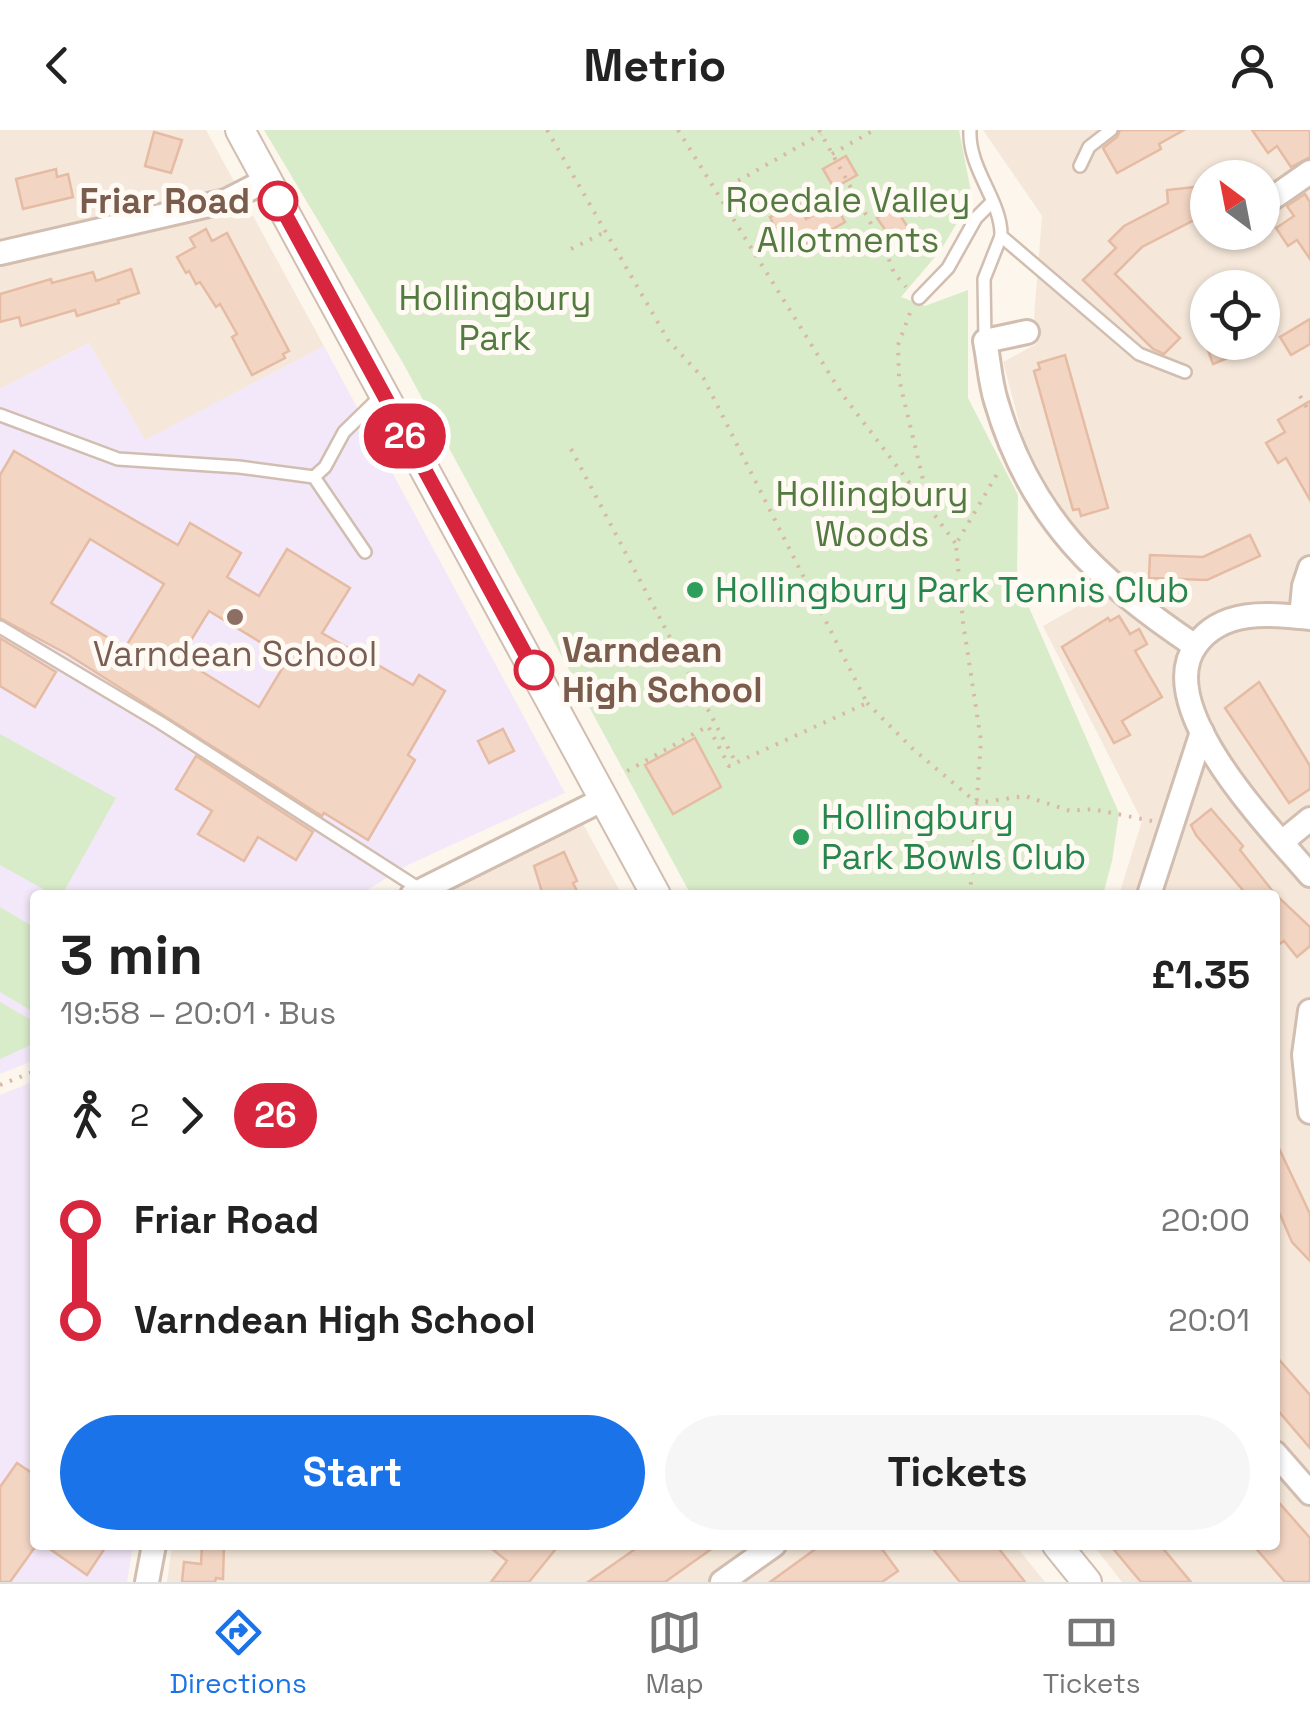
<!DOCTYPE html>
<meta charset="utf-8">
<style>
body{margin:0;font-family:"Space Grotesk",sans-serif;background:#f6f6f6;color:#222;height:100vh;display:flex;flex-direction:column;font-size:38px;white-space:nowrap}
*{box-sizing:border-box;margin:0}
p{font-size:32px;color:#767676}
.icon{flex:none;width:55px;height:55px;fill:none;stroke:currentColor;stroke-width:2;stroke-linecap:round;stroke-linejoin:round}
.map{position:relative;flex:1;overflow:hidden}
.side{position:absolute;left:30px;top:760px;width:1250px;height:660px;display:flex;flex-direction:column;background:#fff;border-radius:10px;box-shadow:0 2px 8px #0004}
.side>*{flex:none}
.badge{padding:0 20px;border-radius:32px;font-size:35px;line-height:65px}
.needle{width:65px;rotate:328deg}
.fabs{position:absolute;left:1190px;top:30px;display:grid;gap:20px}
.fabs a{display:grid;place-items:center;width:90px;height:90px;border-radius:50%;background:#fff;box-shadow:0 2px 8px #0004;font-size:50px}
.map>.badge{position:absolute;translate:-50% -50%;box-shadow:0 0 0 5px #fff}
.legs{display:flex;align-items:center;gap:15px;height:110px;padding:0 30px;font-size:32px}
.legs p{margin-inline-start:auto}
.summary{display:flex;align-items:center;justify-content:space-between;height:170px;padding:0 30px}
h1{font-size:55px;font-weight:600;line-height:75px}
.button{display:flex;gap:20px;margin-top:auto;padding:20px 30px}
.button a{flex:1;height:115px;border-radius:60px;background:#1a73e8;color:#fff;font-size:40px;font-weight:600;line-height:115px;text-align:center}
.button a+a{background:#f6f6f6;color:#222}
ul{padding:0 30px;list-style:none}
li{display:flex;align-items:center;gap:35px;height:100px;font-size:38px}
li i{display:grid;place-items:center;width:15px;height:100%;margin:0 12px;background:currentColor}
li i::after{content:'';width:25px;height:25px;margin:-12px;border:8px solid;border-radius:50%;background:#fff}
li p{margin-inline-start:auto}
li:first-child i{background:linear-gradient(#0000 50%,currentColor 0)}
li:last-child i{background:linear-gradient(currentColor 50%,#0000 0)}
header{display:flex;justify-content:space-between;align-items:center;height:130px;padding:0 30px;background:#fff;font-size:45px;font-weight:600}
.tabs{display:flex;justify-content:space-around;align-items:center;height:140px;border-top:2px solid #e0e0e0;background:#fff;font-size:28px;color:#767676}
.tabs a{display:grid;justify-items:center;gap:5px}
.tabs .current{color:#1a73e8}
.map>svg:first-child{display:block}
</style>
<header><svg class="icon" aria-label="back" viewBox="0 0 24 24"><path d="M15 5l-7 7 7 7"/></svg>Metrio<svg class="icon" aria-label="person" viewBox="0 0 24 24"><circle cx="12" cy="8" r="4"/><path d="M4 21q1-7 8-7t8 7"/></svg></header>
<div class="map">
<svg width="1310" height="1452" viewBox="0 0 1310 1452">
<rect width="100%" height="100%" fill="#fdf6ec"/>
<g fill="#f5e8da" fill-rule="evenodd">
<polygon points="0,0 206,0 324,216 145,311 89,213 0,259"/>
<path d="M 983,0 L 1310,0 L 1310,1452 L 1122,1452 L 1093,1415 L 1275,1415 L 1275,765 L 1119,765 L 1142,691 L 1043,496 L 1124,450 L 1074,396 L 1050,361 L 1024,311 L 1003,232 L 1036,214 L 1034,188 L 1042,86 ZM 1208,48 L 1262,48 L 1262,102 L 1208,102 ZM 1208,158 L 1262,158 L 1262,212 L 1208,212 Z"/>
<polygon points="583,694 622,765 434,765"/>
<polygon points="172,1415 1015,1415 1045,1452 167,1452"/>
</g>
<g fill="#f3e8fa">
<polygon points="89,213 145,310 324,216 565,663 408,735 359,765 35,765 35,930 0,944 0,259"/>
<polygon points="35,951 35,1415 133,1415 127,1452 0,1452 0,965"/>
</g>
<g fill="#d8ecc9">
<polygon points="264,0 959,0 972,67 941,120 901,167 925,176 968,160 968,268 1018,365 1017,450 1119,683 1112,731 1103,765 691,765 403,233"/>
<polygon points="0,604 116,668 62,765 54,765 0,735"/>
<polygon points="0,777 35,798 35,883 0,862"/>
<polygon points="0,872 35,892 35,913 0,929"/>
</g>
<g fill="#f3d5c3" stroke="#e6bba3" stroke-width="2.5" fill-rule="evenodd">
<polygon points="1120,0 1184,0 1159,14 1161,19 1117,43 1103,18 1117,7"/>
<polygon points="1252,0 1310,0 1310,27 1291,37 1277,16 1268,23"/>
<polygon points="154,2 182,10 171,43 145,36"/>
<polygon points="846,26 857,45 834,58 823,39"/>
<polygon points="56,39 57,47 68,44 73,67 23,79 16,49"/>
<polygon points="1195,57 1198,88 1142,117 1115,144 1180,208 1164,224 1153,219 1083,150 1116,118 1109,111 1124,96 1168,73 1167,60"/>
<polygon points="1305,64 1310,72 1310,129 1297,110 1288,116 1276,98 1294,86 1287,76"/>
<polygon points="799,73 806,89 835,74 845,92 789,124 770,87"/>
<polygon points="894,76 909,99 893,111 877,88"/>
<polygon points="206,99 212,111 227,103 289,221 283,224 285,228 252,245 232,207 237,204 220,174 216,177 200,152 196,154 189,141 186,143 177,127 195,117 190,108"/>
<polygon points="131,139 139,163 118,170 119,173 77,186 75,180 21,196 19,187 0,192 0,164 51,149 52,153 93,142 96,151"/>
<polygon points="1310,189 1310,214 1291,225 1280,207"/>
<polygon points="1205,212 1264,212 1264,213 1213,234"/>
<polygon points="1065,225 1108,378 1081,386 1079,379 1073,380 1034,241 1040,239 1038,233"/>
<polygon points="1310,271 1310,370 1286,328 1278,333 1266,313 1285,302 1278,290"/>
<path d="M 14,321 L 178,415 L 190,393 L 241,423 L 227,447 L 259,466 L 287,419 L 350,458 L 322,503 L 413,555 L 419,545 L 445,561 L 408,625 L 415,630 L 368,710 L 324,683 L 322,686 L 67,524 L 0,488 L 0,345 ZM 90,409 L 164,454 L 125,518 L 51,473 ZM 209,481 L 288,529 L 259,577 L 180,528 Z"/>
<polygon points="1250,405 1260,426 1207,450 1149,448 1150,425 1203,427"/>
<polygon points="1119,486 1130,504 1139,499 1147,514 1135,521 1162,567 1122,591 1130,605 1114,613 1062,517 1108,488 1110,491"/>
<polygon points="0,508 56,542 35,577 0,556"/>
<polygon points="1259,552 1310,636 1310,659 1289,673 1225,578"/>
<polygon points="503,599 514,621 489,633 478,611"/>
<polygon points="695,608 721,657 673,684 645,635"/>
<polygon points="196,626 313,702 296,730 258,707 244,731 198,704 212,681 176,659"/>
<polygon points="1211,679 1243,716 1240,720 1275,764 1310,797 1310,816 1297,827 1284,811 1275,817 1275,765 1247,765 1196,705 1191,695"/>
<polygon points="564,722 577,751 573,753 579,765 543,765 534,736"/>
<polygon points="1275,1010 1310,1084 1310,1131 1292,1112 1275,1073"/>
<polygon points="1275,1225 1310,1265 1310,1318 1275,1277"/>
<polygon points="17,1333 35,1345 35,1417 10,1452 0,1452 0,1357"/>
<polygon points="1275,1368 1310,1408 1310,1452 1285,1452 1253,1415 1275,1415"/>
<polygon points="44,1415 107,1415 87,1445"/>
<polygon points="202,1415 224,1415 223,1449 216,1448 215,1452 182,1452 184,1432 201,1434"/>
<polygon points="487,1415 559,1415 529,1452 491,1452 507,1431"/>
<polygon points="641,1415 717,1415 665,1452 588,1452"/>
<polygon points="821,1415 879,1415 898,1441 882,1452 770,1452"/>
<polygon points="930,1415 996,1415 1025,1452 960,1452"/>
<polygon points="1110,1415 1160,1415 1191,1452 1141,1452"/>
</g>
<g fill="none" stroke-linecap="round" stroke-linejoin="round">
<g stroke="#d1beb0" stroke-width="16">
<g id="service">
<path d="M 970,0 C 968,39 1002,71 1001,106 L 1139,224 L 1185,242"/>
<polyline points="1080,36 1089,17 1111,0"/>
<polyline points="919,168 948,138 976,88 991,73"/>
<polyline points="985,211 984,149 1001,106"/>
<polyline points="0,285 118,329 239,337 314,347 325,337 344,302 383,264"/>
<polyline points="314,347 365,422"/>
<polyline points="0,497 161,593 421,760"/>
</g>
</g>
<g stroke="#d1beb0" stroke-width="28">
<g id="minor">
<polyline points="1264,74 1310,42"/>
<polyline points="0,123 226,71 267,50"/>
<path d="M 1027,202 L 985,211 C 989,231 990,252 996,271 C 1030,388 1098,451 1195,516"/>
<polyline points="1301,487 1304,456 1310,438"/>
<path d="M 1310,488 C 1270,484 1223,478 1196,515 C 1151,577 1271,699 1310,745"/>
<polyline points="1282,712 1310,689"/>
<polyline points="412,765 604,669"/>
<polyline points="1149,765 1202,602"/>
<polyline points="1310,881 1304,925 1310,982"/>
<polyline points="1275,1323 1310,1363"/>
<polyline points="147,1452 154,1415"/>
<polyline points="722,1452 774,1415"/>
</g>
</g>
<g stroke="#d1beb0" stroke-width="32">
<g id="tertiary">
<polyline points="240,0 656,765"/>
<polyline points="1057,1415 1087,1452"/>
</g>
</g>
<g stroke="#d9b8a5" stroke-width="4" stroke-dasharray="2.5 8" stroke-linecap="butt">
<polyline points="547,0 668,210 704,249 867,573 729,636 708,596 620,645"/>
<polyline points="678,0 842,264 927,376"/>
<polyline points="819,0 885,119 894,143 906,157"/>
<polyline points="832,24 874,0"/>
<polyline points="729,56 821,4"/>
<polyline points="571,119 605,102"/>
<polyline points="910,183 898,215 899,249 930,379 956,414"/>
<polyline points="1300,266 1310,283"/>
<polyline points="571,319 736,633"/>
<polyline points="867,573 913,619 977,673 1025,666 1070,681 1092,679 1152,691"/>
<polyline points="970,765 981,611 963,492 956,414 1000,339"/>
<polyline points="0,955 35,941"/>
</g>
<use href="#service" stroke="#fff" stroke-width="11"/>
<use href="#minor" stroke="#fff" stroke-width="22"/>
<use href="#tertiary" stroke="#fff" stroke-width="28"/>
</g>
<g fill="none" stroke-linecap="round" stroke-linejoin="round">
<g stroke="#fff" stroke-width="22">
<polyline id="line-1" points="278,71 534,540"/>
</g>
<use href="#line-1" stroke="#d7263d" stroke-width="15"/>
</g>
<g fill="#fff" stroke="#d7263d" stroke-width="5">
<circle cx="278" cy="71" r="18"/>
<circle cx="534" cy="540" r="18"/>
</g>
<g fill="#2e9e5b" stroke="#fffaf3" stroke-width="4">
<circle cx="695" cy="460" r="10"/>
<circle cx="801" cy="707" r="10"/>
</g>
<circle fill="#8d6e63" stroke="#fffaf3" stroke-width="4" cx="235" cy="487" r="10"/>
<g text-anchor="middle" stroke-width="10" stroke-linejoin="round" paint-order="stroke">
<g font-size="35" fill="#537a41" stroke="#fffaf3">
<text x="848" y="82">Roedale Valley<tspan x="848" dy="40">Allotments</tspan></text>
<text x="495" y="180">Hollingbury<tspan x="495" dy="40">Park</tspan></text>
<text x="872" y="376">Hollingbury<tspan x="872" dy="40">Woods</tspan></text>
</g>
<g font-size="35" font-weight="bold" fill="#7a5c4d" stroke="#fffaf3" text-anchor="end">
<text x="250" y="83">Friar Road</text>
<text x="562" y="532" text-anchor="start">Varndean<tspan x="562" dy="40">High School</tspan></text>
</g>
<g font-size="35" fill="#27864d" stroke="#fffaf3" text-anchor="start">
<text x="715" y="472">Hollingbury Park Tennis Club</text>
<text x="821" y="699">Hollingbury<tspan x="821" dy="40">Park Bowls Club</tspan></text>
</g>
<g font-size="35" fill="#785e54" stroke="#fffaf3">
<text x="235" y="536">Varndean School</text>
</g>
</g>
</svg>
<div class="fabs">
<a><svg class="needle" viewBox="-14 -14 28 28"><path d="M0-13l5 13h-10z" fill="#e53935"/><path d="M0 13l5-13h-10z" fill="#767676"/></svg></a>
<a><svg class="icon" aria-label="locate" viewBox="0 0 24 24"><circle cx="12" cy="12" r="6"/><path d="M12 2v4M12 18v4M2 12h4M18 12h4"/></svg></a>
</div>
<b class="badge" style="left:405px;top:306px;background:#d7263d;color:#fff">26</b>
<section class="side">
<div class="summary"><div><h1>3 min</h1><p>19:58 – 20:01 · Bus</p></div><b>£1.35</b></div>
<div class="legs"><svg class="icon" aria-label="walk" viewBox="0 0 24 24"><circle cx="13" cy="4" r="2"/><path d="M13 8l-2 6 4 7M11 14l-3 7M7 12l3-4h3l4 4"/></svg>2<svg class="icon" aria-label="forward" viewBox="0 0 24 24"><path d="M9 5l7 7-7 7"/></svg><b class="badge" style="background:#d7263d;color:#fff">26</b></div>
<ul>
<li><i style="color:#d7263d"></i><b>Friar Road</b><p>20:00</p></li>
<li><i style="color:#d7263d"></i><b>Varndean High School</b><p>20:01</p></li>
</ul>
<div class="button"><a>Start</a><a>Tickets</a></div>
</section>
</div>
<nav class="tabs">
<a class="current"><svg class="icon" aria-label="directions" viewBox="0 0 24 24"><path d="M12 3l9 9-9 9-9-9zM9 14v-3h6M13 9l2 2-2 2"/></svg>Directions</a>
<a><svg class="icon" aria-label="map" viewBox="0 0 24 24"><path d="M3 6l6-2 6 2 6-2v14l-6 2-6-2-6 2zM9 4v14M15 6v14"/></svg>Map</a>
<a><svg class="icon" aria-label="tickets" viewBox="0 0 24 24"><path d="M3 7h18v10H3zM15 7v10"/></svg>Tickets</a>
</nav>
